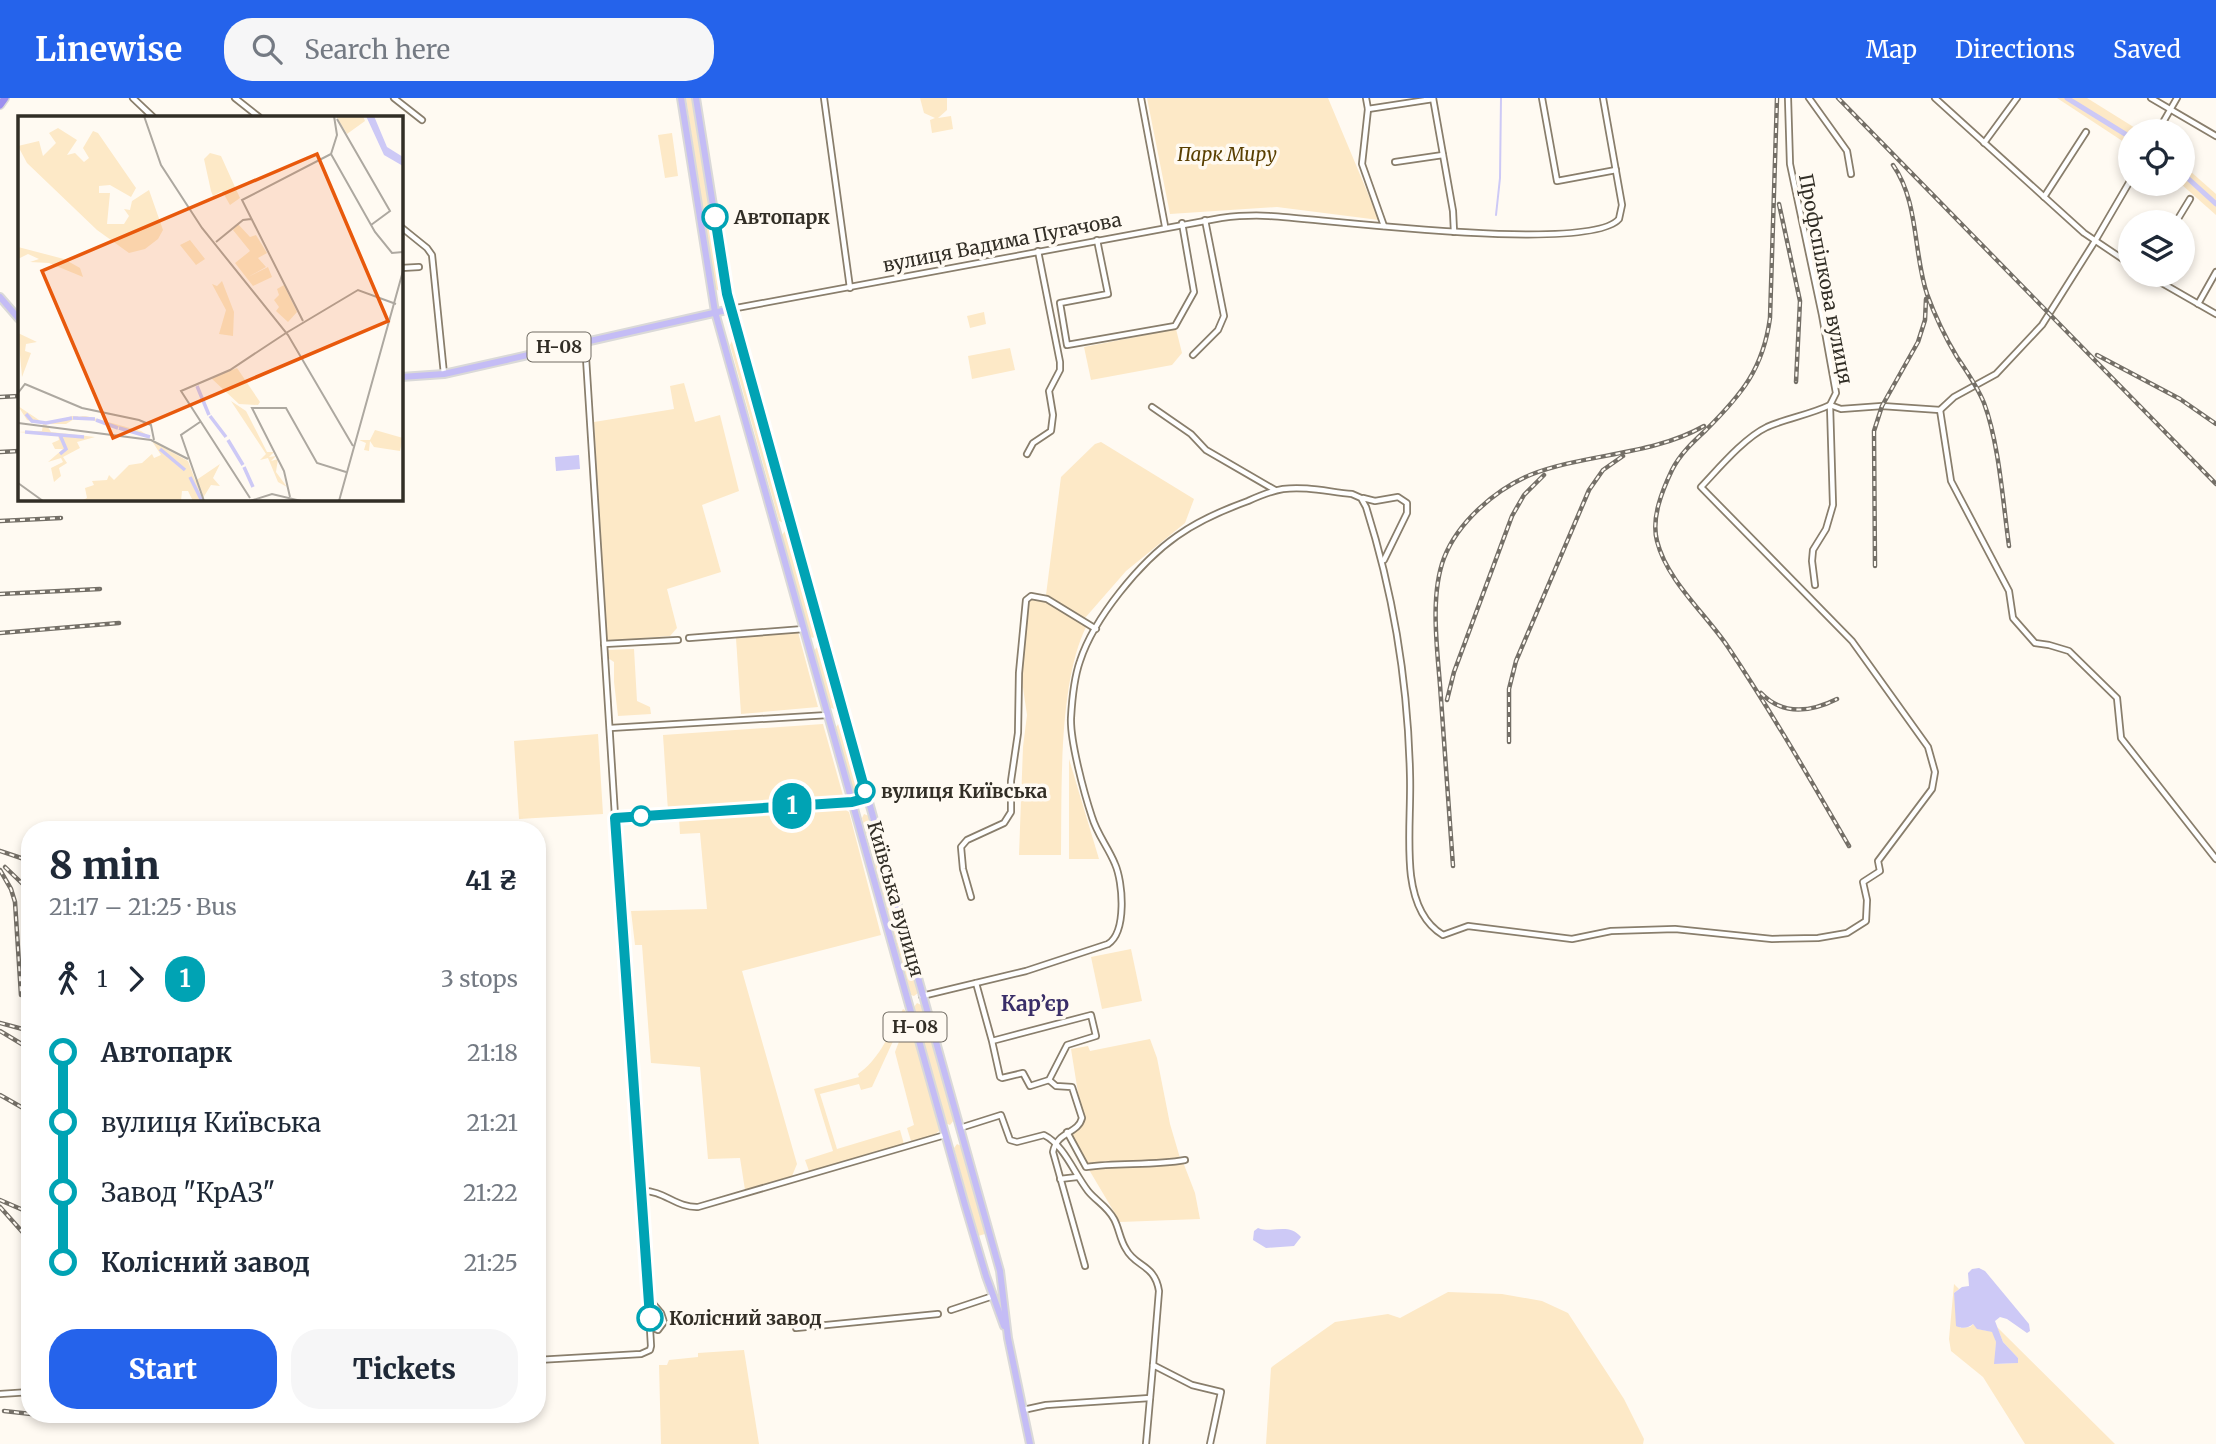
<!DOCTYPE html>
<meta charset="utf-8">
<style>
body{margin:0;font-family:Merriweather,serif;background:#f6f6f7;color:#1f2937;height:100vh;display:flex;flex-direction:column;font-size:26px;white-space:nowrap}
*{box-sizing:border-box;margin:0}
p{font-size:23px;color:#747a83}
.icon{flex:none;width:38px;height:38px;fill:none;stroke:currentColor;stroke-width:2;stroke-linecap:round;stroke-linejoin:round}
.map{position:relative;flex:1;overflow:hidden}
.sheet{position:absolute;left:21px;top:723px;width:525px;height:602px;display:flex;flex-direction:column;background:#fff;border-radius:28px;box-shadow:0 4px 10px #0003}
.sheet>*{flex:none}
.badge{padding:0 14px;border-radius:23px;font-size:24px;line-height:46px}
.fabs{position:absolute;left:2118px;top:21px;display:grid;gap:14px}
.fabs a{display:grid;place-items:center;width:77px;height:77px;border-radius:50%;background:#fff;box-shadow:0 4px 10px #0003;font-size:35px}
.map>.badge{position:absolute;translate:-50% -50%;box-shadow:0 0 0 4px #fff}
.legs{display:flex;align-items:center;gap:10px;height:77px;padding:0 28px;font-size:23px}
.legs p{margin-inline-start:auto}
.head{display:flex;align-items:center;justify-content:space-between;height:119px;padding:0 28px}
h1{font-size:38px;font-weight:800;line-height:52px}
.button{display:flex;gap:14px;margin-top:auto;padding:14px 28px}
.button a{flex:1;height:80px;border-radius:28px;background:#2563eb;color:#fff;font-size:28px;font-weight:800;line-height:80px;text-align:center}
.button a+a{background:#f6f6f7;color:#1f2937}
ul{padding:0 28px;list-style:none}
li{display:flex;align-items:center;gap:24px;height:70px;font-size:26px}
li i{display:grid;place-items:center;width:10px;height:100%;margin:0 9px;background:currentColor}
li i::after{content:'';width:18px;height:18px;margin:-9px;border:5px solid;border-radius:50%;background:#fff}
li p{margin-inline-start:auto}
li:first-child i{background:linear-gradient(#0000 50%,currentColor 0)}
li:last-child i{background:linear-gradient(currentColor 50%,#0000 0)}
header{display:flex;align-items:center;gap:42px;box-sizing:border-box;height:98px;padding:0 35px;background:#2563eb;color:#fff}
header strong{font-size:33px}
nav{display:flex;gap:38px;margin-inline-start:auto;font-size:24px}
.search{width:490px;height:63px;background:#f6f6f7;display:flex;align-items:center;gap:18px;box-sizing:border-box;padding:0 24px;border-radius:28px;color:#747a83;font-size:26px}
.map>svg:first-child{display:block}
</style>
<header>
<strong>Linewise</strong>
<div class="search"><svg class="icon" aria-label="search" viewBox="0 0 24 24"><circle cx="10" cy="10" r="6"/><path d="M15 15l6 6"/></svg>Search here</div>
<nav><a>Map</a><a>Directions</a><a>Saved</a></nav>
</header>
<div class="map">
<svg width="2216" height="1346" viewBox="0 0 2216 1346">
<rect width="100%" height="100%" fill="#fffaf2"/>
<g fill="#fde9c7">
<polygon points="686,0 693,0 722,190 719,193 714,190"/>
<polygon points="920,0 947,0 947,12 938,20 951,18 953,31 932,35 930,22 935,20 924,15"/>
<polygon points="1147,0 1328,0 1379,122 1277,109 1170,116"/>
<polygon points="2057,0 2087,0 2140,33 2130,33 2130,48"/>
<polygon points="672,35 678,78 665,80 658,37"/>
<polygon points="2182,66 2216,96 2216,117 2181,86"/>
<polygon points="984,214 986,226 970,230 967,218"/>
<polygon points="1176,231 1182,255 1172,267 1091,282 1084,249"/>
<polygon points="732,243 737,245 788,420 784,425 779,423 730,247"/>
<polygon points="1010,250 1015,272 972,281 968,258"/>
<polygon points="684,285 695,324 720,317 739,393 702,407 721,474 667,491 677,530 670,538 607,543 594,324 674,311 670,288"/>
<polygon points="1101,344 1194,401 1185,425 1126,473 1085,520 1046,497 1061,379 1095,346"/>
<polygon points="785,433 790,435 817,535 813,540 809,538 782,437"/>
<path d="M 1031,500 L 1052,506 L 1087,527 C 1058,584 1062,692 1061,757 L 1019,757 L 1023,649 L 1027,617 L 1022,583 L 1028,504 Z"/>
<polygon points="798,534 818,609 741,616 736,540"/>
<polygon points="817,549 822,551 838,606 834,611 829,609 814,553"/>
<polygon points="634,551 637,603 650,609 651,616 618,618 614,584 614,564 608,560 607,552"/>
<polygon points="839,625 844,627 862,693 860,696 854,695 836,629"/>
<polygon points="823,626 844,701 668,713 663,637"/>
<polygon points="598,636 603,716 519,721 514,643"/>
<polygon points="1069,661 1099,761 1069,761"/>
<polygon points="841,709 849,714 881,837 742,873 797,1066 792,1078 745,1092 740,1060 708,1061 700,969 651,965 642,847 635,847 631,813 707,811 700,735 680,736 679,720"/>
<polygon points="864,716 869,718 918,895 914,898 911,897 862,720"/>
<polygon points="1131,851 1142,903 1102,911 1091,859"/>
<polygon points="917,905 921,907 954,1022 950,1027 945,1025 914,909"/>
<path d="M 903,911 L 905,912 L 905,917 L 872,989 L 861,992 L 859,986 L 820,996 L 837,1051 L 900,1032 L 904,1046 L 809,1073 L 805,1062 L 833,1053 L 814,991 L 859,979 L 858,976 C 880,961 890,934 903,911 Z"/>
<polygon points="907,930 912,934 939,1028 939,1033 934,1037 911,1043 907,1030 914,1027 895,954 903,933"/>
<polygon points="1150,941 1157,960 1170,1026 1180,1060 1154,1065 1111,1063 1086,1066 1069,1037 1083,1026 1071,951 1088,948 1090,953"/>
<polygon points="957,1046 961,1048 985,1136 978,1138 954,1050"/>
<path d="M 1183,1064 L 1195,1095 L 1200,1121 L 1120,1124 L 1088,1070 C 1119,1065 1152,1071 1183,1064 Z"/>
<polygon points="1954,1186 1959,1191 1954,1195 1960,1230 1970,1229 1973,1226 1978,1231 1993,1234 1996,1244 1995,1266 2017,1265 2018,1260 2003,1244 1997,1229 2115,1346 2025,1346 1983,1279 1951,1253 1949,1241"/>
<polygon points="1448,1194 1502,1196 1542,1203 1568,1215 1624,1301 1644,1341 1643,1346 1266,1346 1271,1270 1273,1268 1335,1224 1388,1216 1400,1220"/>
<polygon points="744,1252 759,1346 661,1346 659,1267 667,1267 669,1262 698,1259 698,1255"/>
</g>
<g fill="#cdc9f6">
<polygon points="579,357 580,371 556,373 555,359"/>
<path d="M 1258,1130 C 1273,1136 1288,1124 1301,1139 L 1294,1148 L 1266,1150 L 1253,1142 L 1254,1133 Z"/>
<path d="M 1979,1170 L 1985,1173 L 2029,1226 L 2030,1233 L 2027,1235 L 2007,1221 L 2000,1219 L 1995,1223 L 2003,1244 L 2018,1260 L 2018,1265 L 1994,1266 L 1996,1244 L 1992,1234 L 1977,1231 L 1973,1226 C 1969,1230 1962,1231 1956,1228 L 1954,1195 L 1962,1189 L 1969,1188 L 1968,1175 L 1972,1171 Z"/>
</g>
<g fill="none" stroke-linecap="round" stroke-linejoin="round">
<polyline stroke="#cdc9f6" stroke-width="2" points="1496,117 1500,80 1501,0"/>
<g stroke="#cdc9f6" stroke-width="5">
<polyline points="2067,0 2130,39"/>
<polyline points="2182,75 2216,106"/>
</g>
<g stroke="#897e6c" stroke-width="8">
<g id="minor">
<polyline points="133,0 153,19"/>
<polyline points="235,0 259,19"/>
<polyline points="394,0 422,22"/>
<polyline points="824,0 850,190"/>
<polyline points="1141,0 1165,128"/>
<polyline points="1366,0 1368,11 1362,66 1384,128"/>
<polyline points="1433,0 1453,113 1454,134"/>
<polyline points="1542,0 1557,83 1616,72"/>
<polyline points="1788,0 1790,66 1822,217 1836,295 1830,307 1833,407 1826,431 1813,452 1812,463 1815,487"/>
<polyline points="1809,0 1847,53 1851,76"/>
<polyline points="1935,0 2084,135 2130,166"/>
<polyline points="2151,0 2216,38"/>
<polyline points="1368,11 1433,1"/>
<polyline points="2158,33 2177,0"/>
<polyline points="1984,45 2017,0"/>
<polyline points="1395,64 1443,57"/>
<polyline points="2044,99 2086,34"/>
<polyline points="2176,124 2190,101"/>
<polyline points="401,129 427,150 432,157 444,276"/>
<polyline points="1097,142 1108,196 1060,205 1067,247 1175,228 1194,194 1182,125"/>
<polyline points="401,170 419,169"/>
<polyline points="2148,177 2216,216"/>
<polyline points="2198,206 2216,174"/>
<path d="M 731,211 L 1221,120 C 1237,118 1253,117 1269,118 C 1324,121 1589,156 1619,121 L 1622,107 L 1603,0"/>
<polyline points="1193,257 1218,232 1224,218 1205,122"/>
<polyline points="1152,309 1191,336 1206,352 1275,392"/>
<polyline points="1940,312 1951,383 2009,493 2013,520 2035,545 2049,547 2069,553 2117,600 2121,640 2216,761"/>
<polyline points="1027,356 1033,345 1051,333 1053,317 1049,293 1060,272 1060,264 1038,153"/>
<polyline points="1363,400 1375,403 1398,399 1407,405 1407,415 1384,462"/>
<polyline points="689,540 804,531"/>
<polyline points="604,546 678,542"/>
<polyline points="610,630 828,617"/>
<polyline points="615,720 852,704"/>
<polyline points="971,799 963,771 961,749 967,742 1004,725 1011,714 1011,683 1018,635 1019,575 1026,502 1031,498 1047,501 1096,531"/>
<polyline points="976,885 992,943 1091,917 1096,938 1067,947 1049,982 1030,988 1023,975 1002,980 1000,979 992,943"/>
<path d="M 922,898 L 1026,873 L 1108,846 C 1127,834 1123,784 1115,766 C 1108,749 1097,736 1092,719 C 1084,695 1070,643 1071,620 C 1072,602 1074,580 1080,563 C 1094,520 1140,464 1177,438 C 1198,423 1223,412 1248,403 C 1259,398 1271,393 1283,391 C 1306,388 1329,394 1352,396 L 1361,400 L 1366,409 C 1393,494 1408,587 1410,677 C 1411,710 1407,745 1411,778 C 1414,801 1423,825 1443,837 L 1468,828 L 1572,841 L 1611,833 L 1675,831 L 1772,841 L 1818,840 L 1847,835 L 1866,823 L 1867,802 L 1863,784 L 1880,773 L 1878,763 L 1932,691 L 1935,674 L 1928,649 L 1852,543 L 1701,389 C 1719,370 1744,340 1767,329 C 1787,320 1809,317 1830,307 L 1841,311 L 1882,308 L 1940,312 L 1954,299 L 1996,276 L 2042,227 L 2095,143 L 2130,83"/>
<path d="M 1049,982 L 1056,988 L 1072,989 L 1082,1020 C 1078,1036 1057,1033 1053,1054 L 1085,1168"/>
<path d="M 960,1030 L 1001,1017 L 1010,1042 L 1017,1044 L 1044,1037 C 1064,1047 1074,1075 1088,1093 C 1096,1103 1107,1108 1114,1121 C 1119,1130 1120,1142 1126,1151 C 1135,1169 1155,1166 1159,1193 L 1153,1267"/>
<path d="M 1067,1034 L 1086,1069 C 1119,1064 1152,1068 1185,1062"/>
<polyline points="1060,1081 1077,1079"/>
<path d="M 642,1093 C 663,1092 677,1110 698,1109 L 945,1037"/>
<polyline points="649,1201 661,1215 664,1224 658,1232 651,1229"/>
<polyline points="951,1212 993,1198"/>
<polyline points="796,1230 938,1216"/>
<polyline points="537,1262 641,1256 650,1252 651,1248 642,1093 628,923 585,244"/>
<polyline points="0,1296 30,1294"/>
<polyline points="1023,1312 1046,1307 1150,1300"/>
<polyline points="1146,1346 1153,1267 1192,1287 1221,1294 1210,1346"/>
</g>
</g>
<g stroke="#dad9d8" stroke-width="10">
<g id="major">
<polyline points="681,0 715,214 965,1107 986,1178 1004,1228"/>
<polyline points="696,0 727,196 1000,1173 1008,1240 1030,1346"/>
<polyline points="0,199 19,221"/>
<polyline points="401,279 444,276 731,211"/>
</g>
</g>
<g stroke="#dad9d8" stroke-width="10">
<polyline id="highway" points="0,7 5,0"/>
</g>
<use href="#minor" stroke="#fff" stroke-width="4.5"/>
<use href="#major" stroke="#c4bcf5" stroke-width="6"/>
<use href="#highway" stroke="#9d8fef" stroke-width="7"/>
<g stroke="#746f67" stroke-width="4.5">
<g id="rail">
<path d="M 1777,0 L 1770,220 C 1763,271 1742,296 1706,332 C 1693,344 1680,356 1672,372 C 1662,393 1651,420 1657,443 C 1667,483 1706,516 1728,549 C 1771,613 1810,681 1849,748"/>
<polyline points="1838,0 2216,386"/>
<path d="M 1893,67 C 1919,104 1913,154 1927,196 C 1935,218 1945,239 1957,259 C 1967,274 1977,288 1984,305 C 1999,345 2003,405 2009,448"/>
<polyline points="1779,106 1800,203 1796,284"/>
<polyline points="2097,257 2180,301 2216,326"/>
<polyline points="0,299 19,298"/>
<polyline points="0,354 19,353"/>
<polyline points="0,423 61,420"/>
<polyline points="1875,468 1874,333 1882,308 1918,244 1925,222 1926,201"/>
<polyline points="0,496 100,491"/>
<polyline points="0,535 119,525"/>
<path d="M 1761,595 C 1783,618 1811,614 1837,601"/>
<polyline points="1447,602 1454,574 1512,418 1524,397 1544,377"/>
<polyline points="1509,644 1509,591 1516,563 1589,392 1603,372 1623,358"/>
<polyline points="0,753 30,763"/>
<path d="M 1453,768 C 1449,708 1444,648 1440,587 C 1437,549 1430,497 1444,460 C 1458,424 1495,392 1530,377 C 1586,355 1651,358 1704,328"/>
<polyline points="5,769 30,793"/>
<polyline points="0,772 11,791 15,804 21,897"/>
<polyline points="0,925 30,933"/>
<polyline points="0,933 30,951"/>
<polyline points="0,997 30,1014"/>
<polyline points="0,1102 30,1115"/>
<polyline points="0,1109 26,1138 30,1147"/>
<polyline points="4,1313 49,1318 97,1316"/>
</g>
</g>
<use href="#rail" stroke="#fffaf2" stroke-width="2" stroke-dasharray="5" stroke-linecap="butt"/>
</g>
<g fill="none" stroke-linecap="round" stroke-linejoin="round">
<g stroke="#fff" stroke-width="16">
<polyline id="line-1" points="650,1220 615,720 852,704 867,700 727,196 715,119"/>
</g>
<use href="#line-1" stroke="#00a3b4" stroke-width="10"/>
</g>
<g fill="#fff" stroke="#00a3b4" stroke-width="3.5">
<circle cx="715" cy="119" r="12"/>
<circle cx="865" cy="693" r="9"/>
<circle cx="641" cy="718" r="9"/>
<circle cx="650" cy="1220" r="12"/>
</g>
<g text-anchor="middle" stroke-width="7" stroke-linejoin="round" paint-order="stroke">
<g fill="#fffaf2" stroke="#706b63" stroke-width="2">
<rect x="527.5" y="234.5" width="63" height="29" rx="5"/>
<rect x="883.5" y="914.5" width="63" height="29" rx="5"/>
</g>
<g font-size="18" font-weight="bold" fill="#322e26">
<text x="559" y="255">Н-08</text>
<text x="915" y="935">Н-08</text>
</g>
<g font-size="19" font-style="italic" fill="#593f00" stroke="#fffaf2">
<text x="1227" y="63">Парк Миру</text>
</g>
<g font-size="19" font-weight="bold" fill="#322e26" stroke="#fffaf2" text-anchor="start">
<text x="734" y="126">Автопарк</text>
<text x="881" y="700">вулиця Київська</text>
<text x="669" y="1227">Колісний завод</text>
</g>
<g font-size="19" fill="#322e26" stroke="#fffaf2">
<text transform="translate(1002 144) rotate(-11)" y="7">вулиця Вадима Пугачова</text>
<text transform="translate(1826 181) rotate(79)" y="7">Профспілкова вулиця</text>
<text transform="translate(896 801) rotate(74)" y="7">Київська вулиця</text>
</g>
<g font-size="21" font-weight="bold" fill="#392d68" stroke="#fffaf2">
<text x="1035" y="913">Кар’єр</text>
</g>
</g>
<g transform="translate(18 18)">
<rect width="385" height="385" fill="#fffaf2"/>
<path d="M 318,0 L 345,0 L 347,5 L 329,18 ZM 40,12 L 59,24 L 49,39 L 57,37 L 66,46 L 71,42 L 65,32 L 75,15 L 80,17 L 118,72 L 113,81 L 92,69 L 81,70 L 81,77 L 92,77 L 89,108 L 106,108 L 111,100 L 106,93 L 112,94 L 114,85 L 131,74 L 145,114 L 140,123 L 127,133 L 111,137 L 79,114 L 9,47 L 0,30 L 21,25 L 25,40 L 38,27 L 31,17 ZM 192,37 L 203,40 L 222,82 L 212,89 L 204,75 L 195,80 L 193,75 L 186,43 ZM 220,108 L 232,121 L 238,119 L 249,137 L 240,142 L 248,151 L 230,161 L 250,151 L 254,161 L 235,170 L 217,147 L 232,135 L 215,114 ZM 172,124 L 187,143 L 178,149 L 162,129 ZM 0,131 L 46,143 L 62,152 L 65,161 L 31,147 L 12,146 L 21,143 L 10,138 L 0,143 ZM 204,165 L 216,196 L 215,220 L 201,218 L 208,194 L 194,168 L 199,170 ZM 266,169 L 279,196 L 270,206 L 258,195 L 261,191 L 256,184 L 261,179 L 259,173 ZM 0,217 L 19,226 L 8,228 L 7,235 L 13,237 L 4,261 ZM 219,252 L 242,286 L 240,289 L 221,288 L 193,262 ZM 213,285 L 228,295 L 249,336 L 256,336 L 251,341 L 258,340 L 253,345 L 260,343 L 258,356 L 269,371 L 260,366 L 250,342 L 242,344 L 248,338 ZM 0,290 L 24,306 L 32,307 L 54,300 L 68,300 L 123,315 L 132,321 L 61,300 L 48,308 L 28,308 L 33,316 L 77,321 L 59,326 L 62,332 L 45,341 L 49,347 L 41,352 L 43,360 L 36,366 L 33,352 L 45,346 L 43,342 L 30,346 L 45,333 L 37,333 L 34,327 L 41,324 L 40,319 L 0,316 L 24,315 L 25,308 L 9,304 ZM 357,314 L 385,322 L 382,335 L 356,331 L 352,325 L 351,335 L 346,334 L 348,327 L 341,324 L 352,324 ZM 134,325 L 170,345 L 185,385 L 175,385 L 170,375 L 164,375 L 163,385 L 63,385 L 69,382 L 67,372 L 76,369 L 74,365 L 89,364 L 91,359 L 96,364 L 111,349 L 124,347 L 134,338 L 136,342 L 143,339 ZM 202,348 L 195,362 L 202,370 L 193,369 L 185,382 L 177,365 Z" fill="#fde9c7"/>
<path d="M 348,0 L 356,0 L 369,31 L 385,41 L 385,50 L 366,39 Z" fill="#cdc9f6"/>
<path fill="none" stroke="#cdc9f6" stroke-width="3.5" d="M 179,270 L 191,299M 8,298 L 14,305 L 28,307 L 54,302M 192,300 L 208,321M 55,302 L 77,303M 78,304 L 100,312M 101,312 L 132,321M 7,316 L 66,321M 42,319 L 48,333 L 42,338M 210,324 L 225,349M 142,333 L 167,354M 226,351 L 235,371M 172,361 L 184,385"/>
<path fill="none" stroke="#ada8a0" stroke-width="2" d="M 126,0 L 143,49 L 184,112 L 270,219 L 335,330M 319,3 L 372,95 L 353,109M 313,38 L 357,116 L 374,137 L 385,136M 198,126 L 225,104 L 233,103M 285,205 L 224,84 L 313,38 L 319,19 L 316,0M 268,217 L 340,174 L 378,188M 0,277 L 7,268 L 64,292 L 121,304 L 133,309 L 136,324M 182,306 L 163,319 L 186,385M 0,307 L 133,324 L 170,343M 0,367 L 25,385M 272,381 L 266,355 L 234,292 L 268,292 L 299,347 L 328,356M 232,382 L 163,275 L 212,254 L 268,217M 232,385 L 254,378 L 283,385M 321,385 L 385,155"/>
<path fill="#e8590c" fill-opacity="0.15" stroke="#e8590c" stroke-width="3.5" d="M 299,38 L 370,205 L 95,322 L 24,155 Z"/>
<rect width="385" height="385" fill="none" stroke="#322e26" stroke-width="3.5"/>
</g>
</svg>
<div class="fabs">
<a><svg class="icon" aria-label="locate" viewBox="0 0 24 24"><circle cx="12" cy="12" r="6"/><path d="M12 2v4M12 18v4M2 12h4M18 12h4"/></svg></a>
<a><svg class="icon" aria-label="layers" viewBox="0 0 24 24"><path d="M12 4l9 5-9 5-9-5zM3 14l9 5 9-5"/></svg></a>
</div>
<b class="badge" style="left:792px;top:708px;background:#00a3b4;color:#fff">1</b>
<section class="sheet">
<div class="head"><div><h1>8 min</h1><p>21:17 – 21:25 · Bus</p></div><b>41 ₴</b></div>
<div class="legs"><svg class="icon" aria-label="walk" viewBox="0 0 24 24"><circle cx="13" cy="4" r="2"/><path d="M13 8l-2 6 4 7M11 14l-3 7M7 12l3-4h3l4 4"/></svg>1<svg class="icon" aria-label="forward" viewBox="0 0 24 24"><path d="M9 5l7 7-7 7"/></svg><b class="badge" style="background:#00a3b4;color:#fff">1</b><p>3 stops</p></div>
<ul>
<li><i style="color:#00a3b4"></i><b>Автопарк</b><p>21:18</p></li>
<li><i style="color:#00a3b4"></i><span>вулиця Київська</span><p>21:21</p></li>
<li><i style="color:#00a3b4"></i><span>Завод &quot;КрАЗ&quot;</span><p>21:22</p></li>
<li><i style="color:#00a3b4"></i><b>Колісний завод</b><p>21:25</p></li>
</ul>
<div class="button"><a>Start</a><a>Tickets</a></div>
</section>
</div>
